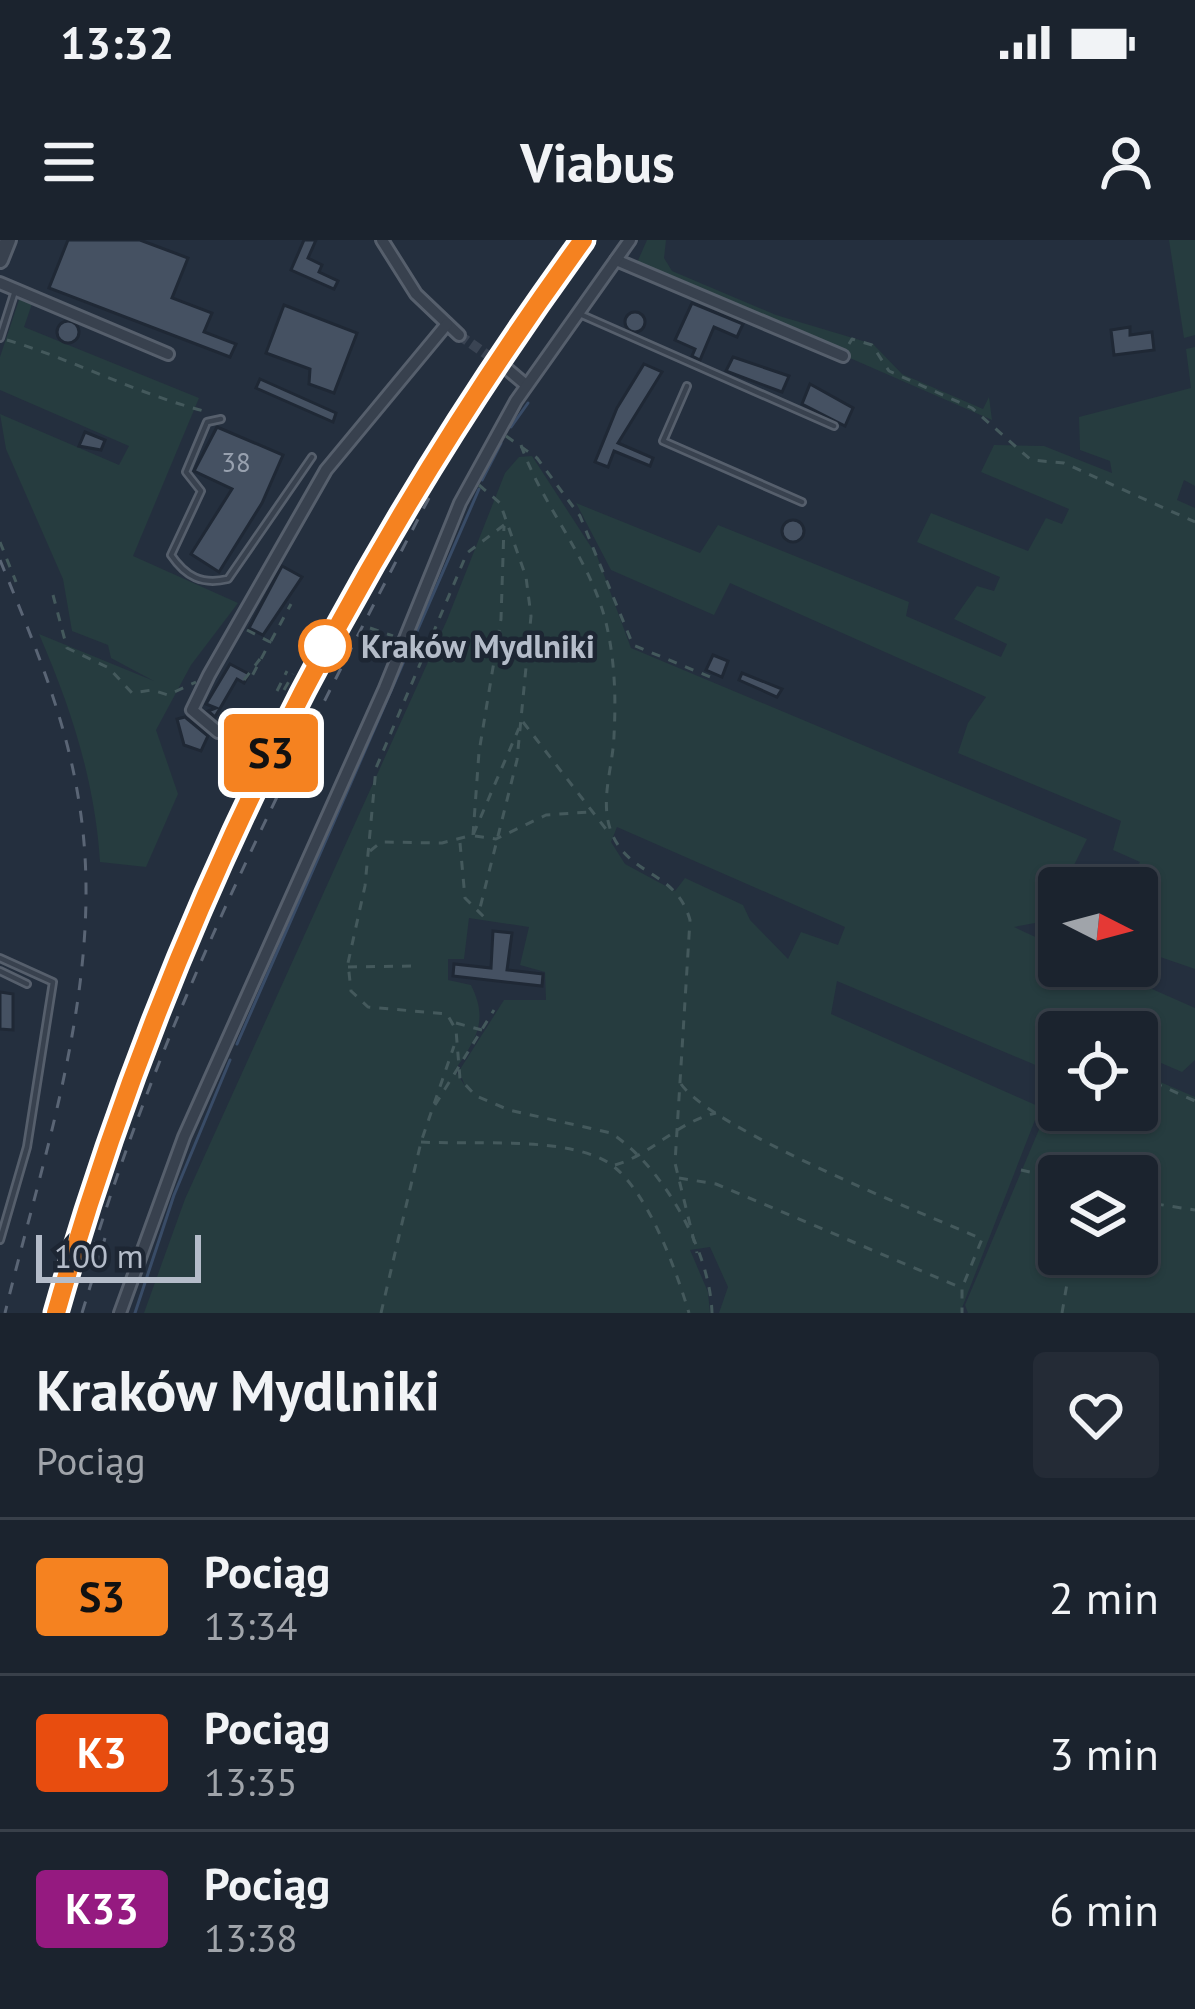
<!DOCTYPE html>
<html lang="pl">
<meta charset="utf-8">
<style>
body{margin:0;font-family:"PT Sans",sans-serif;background:#242b36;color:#f1f3f6;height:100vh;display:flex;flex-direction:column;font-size:45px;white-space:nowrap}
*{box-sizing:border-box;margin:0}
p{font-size:39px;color:#a0a4aa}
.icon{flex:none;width:66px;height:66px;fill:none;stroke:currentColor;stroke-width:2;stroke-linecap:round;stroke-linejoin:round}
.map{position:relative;height:1073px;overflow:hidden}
.panel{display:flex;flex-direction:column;background:#1b232e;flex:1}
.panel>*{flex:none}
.badge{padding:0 24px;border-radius:9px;font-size:42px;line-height:78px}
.needle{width:78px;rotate:96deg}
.controls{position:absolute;left:1038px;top:627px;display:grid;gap:24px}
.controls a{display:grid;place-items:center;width:120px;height:120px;border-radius:12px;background:#1b232e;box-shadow:0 3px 9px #0004,0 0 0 3px #39404a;font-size:60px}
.scale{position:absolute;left:36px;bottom:30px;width:165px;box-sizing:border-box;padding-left:12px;border:6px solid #b4bcc9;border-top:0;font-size:33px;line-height:42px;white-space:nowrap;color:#b4bcc9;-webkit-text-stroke:9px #1d2633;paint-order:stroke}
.map>.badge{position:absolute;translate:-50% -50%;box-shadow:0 0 0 6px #fff}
.round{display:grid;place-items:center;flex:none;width:126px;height:126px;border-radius:12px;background:#242b36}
.head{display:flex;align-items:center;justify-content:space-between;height:204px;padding:0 36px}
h1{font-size:57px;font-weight:700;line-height:90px}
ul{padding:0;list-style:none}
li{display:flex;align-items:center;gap:36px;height:156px;padding:0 36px;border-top:3px solid #39404a}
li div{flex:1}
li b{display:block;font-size:45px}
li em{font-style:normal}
li .badge{min-width:132px;font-weight:700;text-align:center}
.status{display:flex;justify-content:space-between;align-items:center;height:84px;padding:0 60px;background:#1b232e;direction:ltr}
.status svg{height:33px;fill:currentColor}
header{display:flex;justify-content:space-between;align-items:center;height:156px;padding:0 36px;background:#1b232e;font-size:54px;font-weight:700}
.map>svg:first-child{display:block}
</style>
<div class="status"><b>13:32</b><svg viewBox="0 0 49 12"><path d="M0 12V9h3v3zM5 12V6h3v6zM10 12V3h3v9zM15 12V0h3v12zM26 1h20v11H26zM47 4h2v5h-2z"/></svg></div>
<header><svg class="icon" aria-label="menu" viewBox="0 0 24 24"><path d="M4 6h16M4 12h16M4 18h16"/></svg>Viabus<svg class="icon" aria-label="person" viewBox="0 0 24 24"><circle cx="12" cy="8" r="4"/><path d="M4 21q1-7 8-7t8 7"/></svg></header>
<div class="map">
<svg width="1195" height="1073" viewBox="0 0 1195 1073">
<rect width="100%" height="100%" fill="#242f3e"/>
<g fill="#263c3f" fill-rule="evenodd">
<polygon points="647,0 666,0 664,18 672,31 776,75 873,104 902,134 983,169 989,157 992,180 636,25"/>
<polygon points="1169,0 1195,0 1195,95 1184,98"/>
<path d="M 20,57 L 33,61 L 24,87 L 199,158 L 133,316 L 238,363 L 191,425 L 156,490 L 178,554 L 146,627 L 100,622 C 95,541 71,468 39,394 L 154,441 L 111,418 L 108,405 L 72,391 L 63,339 L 6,209 L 0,174 L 119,225 L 129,206 L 0,150 L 0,117 Z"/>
<polygon points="1195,107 1195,246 1184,240 1177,260 1195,268 1195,729 1137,709 1137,648 1127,648 1140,622 1113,610 1121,581 958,513 968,483 986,457 730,343 714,375 611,330 576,263 700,313 718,285 909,362 906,376 1001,417 1007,404 954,379 977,346 994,351 1000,337 917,302 931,273 1028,311 1046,278 1062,284 1069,269 981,232 994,205 1044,206 1112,233 1110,221 1080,210 1079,177 1191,148 1186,109"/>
<path d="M 532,216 L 597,316 L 631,408 L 1087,599 L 1071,631 L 1114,648 L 1059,648 L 1059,678 L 1044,672 L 1035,683 L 1014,687 L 1059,708 L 1059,726 L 1100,726 L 1195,768 L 1195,820 L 1182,832 L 1147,817 L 1137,827 L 1137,792 L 1059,792 L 1059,835 L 837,741 L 831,774 L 1040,867 L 960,1073 L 719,1073 L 728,1047 L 710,1007 L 690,1010 L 708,1052 L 710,1073 L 144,1073 L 185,959 L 447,380 L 505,233 L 519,217 ZM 617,587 L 845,687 L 838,705 L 801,692 L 788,719 L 750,680 L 743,665 L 685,638 L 675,651 L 625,624 L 611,602 ZM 469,678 L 529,687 L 520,725 L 545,732 L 546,760 L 504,760 L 459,831 L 465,846 L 455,830 C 476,799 489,781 471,745 L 448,740 L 448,719 L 464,719 Z"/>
<path d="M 1137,832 L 1195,857 L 1195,1073 L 968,1073 L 965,1065 L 1059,842 L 1059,870 L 1137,870 ZM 1059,936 L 1137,936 L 1137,1014 L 1059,1014 Z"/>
</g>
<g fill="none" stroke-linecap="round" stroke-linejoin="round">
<g stroke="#394c67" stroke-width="3">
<polyline points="511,187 528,163"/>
<polyline points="482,240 501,203"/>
<polyline points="237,804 479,249"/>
<polyline points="135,1073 174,955 230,820"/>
</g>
</g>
<g fill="#455162" stroke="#1f2835" stroke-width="3">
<polygon points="68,0 140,0 188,18 172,58 212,73 204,92 236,104 230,117 49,48"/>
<polygon points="304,0 316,0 308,18 322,25 319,32 338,41 334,49 291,30"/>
<polygon points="692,63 743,84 737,97 714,87 700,120 692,116 695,109 675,100"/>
<polygon points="284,65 357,93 334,153 309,144 310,129 266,113"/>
<circle cx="635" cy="82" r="10"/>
<circle cx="68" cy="92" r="11"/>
<polygon points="1130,87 1130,95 1152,92 1154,110 1114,115 1111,90"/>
<polygon points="733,117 789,136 782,152 726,131"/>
<polygon points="644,124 662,132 618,203 653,218 650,226 614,211 608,227 595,222 617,168"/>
<polygon points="260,139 336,173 333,182 256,148"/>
<polygon points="810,144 853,168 845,186 802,164"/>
<polygon points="217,187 283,215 262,263 219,332 191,314 232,249 194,231"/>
<polygon points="85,192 105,200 101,210 79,206"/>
<circle cx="793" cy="291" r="11"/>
<polygon points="282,326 302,337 263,395 249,388"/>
<polygon points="713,415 728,421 722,437 706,430"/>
<polygon points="230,424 249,434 244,443 237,439 215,477 208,471 216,468 206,464"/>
<polygon points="742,433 782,449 777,457 739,440"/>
<polygon points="185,477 208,496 201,511 184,505 177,479"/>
<polygon points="493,691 512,693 507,730 543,734 542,746 453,736 454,724 491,728"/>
<polygon points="0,752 13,754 13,790 0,789"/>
</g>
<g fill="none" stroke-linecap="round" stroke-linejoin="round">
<polyline stroke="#3a4453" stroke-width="10" stroke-dasharray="10 5" stroke-linecap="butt" points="459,95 506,128"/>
<g stroke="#565f6c" stroke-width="10">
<g id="service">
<polyline points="582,75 834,186"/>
<polyline points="0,98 14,54"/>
<polyline points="687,146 663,201 802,262"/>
<path d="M 221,179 L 207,182 L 186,232 L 201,251 L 171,315 C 186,337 202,345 228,339 L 312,217"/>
<polyline points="0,718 53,742 27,907 0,1000"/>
<polyline points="0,731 27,744"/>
</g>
</g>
<g stroke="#565f6c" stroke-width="16">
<g id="minor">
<polyline points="382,0 416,54 459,95"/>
<polyline points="616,20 843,116"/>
<polyline points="0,43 168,114"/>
<polyline points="506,128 526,145"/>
<polyline points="218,492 192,470 209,435 326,230 447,84"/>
<polyline points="120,1073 184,897 385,448 460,263 516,161 630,0"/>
</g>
</g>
<g stroke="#565f6c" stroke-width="20">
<polyline id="tertiary" points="0,20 8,0"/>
</g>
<g stroke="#44595c" stroke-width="3" stroke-dasharray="9 9" stroke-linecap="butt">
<path d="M 7,100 C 74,120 135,153 204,171"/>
<polyline points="849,104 852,99 872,105 889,131 972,168 1031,220 1064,223 1195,282"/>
<polyline points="506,196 537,218 580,276 633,405 715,439"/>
<path d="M 521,205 C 543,268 592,320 607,387 C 615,423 616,459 614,496 C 613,528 598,564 613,596 C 632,637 676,631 690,680 L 675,923 L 697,1013"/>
<polyline points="479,245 500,263 526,337 531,376 517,520 479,672"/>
<path d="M 504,285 L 467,313 L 376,528 L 365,646 L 348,723 L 351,751 L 368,767 L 447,774 L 456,790 L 460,839 L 476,856 L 509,870 L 611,893 C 663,927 710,1010 712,1073"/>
<polyline points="0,302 16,342"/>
<polyline points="53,355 67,408 109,428 132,453 152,450 168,455 196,442"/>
<polyline points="370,388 393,396"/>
<polyline points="247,390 270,402 251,438"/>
<polyline points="271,401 291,364"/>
<polyline points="244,440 260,419"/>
<polyline points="284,450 293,434"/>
<polyline points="277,451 287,431"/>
<polyline points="523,482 609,593"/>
<polyline points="289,495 300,474"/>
<polyline points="294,498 304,480"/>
<polyline points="473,595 479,512 501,379 504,286"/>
<polyline points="475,596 496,599 546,575 590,572"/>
<polyline points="460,603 465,658 488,681"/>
<polyline points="370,611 381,602 442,603 473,595 519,488"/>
<polyline points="348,727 418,726"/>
<polyline points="456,783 482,790"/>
<polyline points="1137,835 1195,861"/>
<path d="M 681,844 C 713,890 922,973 982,999 L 962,1048"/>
<polyline points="435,865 494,770"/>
<path d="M 421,902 C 471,905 573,895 613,926 C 649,954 676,1030 689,1073"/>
<path d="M 615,925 C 653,914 675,883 716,873"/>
<polyline points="1021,930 1059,939"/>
<polyline points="679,938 716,944 962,1048 962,1073"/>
<polyline points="1137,961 1195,970"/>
<polyline points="381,1073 421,902 454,806"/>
<polyline points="1062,1073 1072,1014"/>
</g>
<use href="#service" stroke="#38414e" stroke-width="4.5"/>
<use href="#minor" stroke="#38414e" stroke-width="10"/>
<use href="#tertiary" stroke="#38414e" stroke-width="14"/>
<g stroke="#5a6575" stroke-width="3" stroke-dasharray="12 12" stroke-linecap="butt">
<path d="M 0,320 C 32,398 66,477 79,562 C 107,733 45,908 5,1073"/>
<path d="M 92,1013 C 174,747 301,504 429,258"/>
<path d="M 56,1073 C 165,686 347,325 583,0"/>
<polyline points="82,1073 105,998"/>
</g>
</g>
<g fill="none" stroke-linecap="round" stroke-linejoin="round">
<g stroke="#fff" stroke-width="27">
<path id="line" d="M 56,1073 C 166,686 346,325 583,0"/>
</g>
<use href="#line" stroke="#f58220" stroke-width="18"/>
</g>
<circle fill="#fff" stroke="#f58220" stroke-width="6" cx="325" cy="406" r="24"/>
<g text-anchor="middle" stroke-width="9" stroke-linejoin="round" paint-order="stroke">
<g font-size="27" fill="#98a1af">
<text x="236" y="232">38</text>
</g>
<g font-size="33" font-weight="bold" fill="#b4bcc9" stroke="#1d2633" text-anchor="start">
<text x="361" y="418">Kraków Mydlniki</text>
</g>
</g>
</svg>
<div class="controls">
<a><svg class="needle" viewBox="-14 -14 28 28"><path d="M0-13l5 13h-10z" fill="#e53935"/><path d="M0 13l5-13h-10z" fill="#a0a4aa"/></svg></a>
<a><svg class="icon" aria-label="locate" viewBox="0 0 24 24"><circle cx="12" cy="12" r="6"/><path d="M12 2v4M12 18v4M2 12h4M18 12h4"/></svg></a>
<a><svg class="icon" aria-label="layers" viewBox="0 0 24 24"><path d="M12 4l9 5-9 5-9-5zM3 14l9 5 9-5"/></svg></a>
</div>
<div class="scale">100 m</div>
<b class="badge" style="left:271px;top:513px;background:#f58220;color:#111">S3</b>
</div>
<section class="panel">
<div class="head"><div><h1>Kraków Mydlniki</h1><p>Pociąg</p></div><a class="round"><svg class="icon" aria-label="heart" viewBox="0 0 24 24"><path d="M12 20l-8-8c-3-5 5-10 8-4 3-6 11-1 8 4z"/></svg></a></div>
<ul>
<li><span class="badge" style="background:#f58220;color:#111">S3</span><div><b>Pociąg</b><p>13:34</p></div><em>2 min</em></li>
<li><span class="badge" style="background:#e84d0f;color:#fff">K3</span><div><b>Pociąg</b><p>13:35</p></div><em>3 min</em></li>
<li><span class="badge" style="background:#951a80;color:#fff">K33</span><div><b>Pociąg</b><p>13:38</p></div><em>6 min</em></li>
</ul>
</section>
